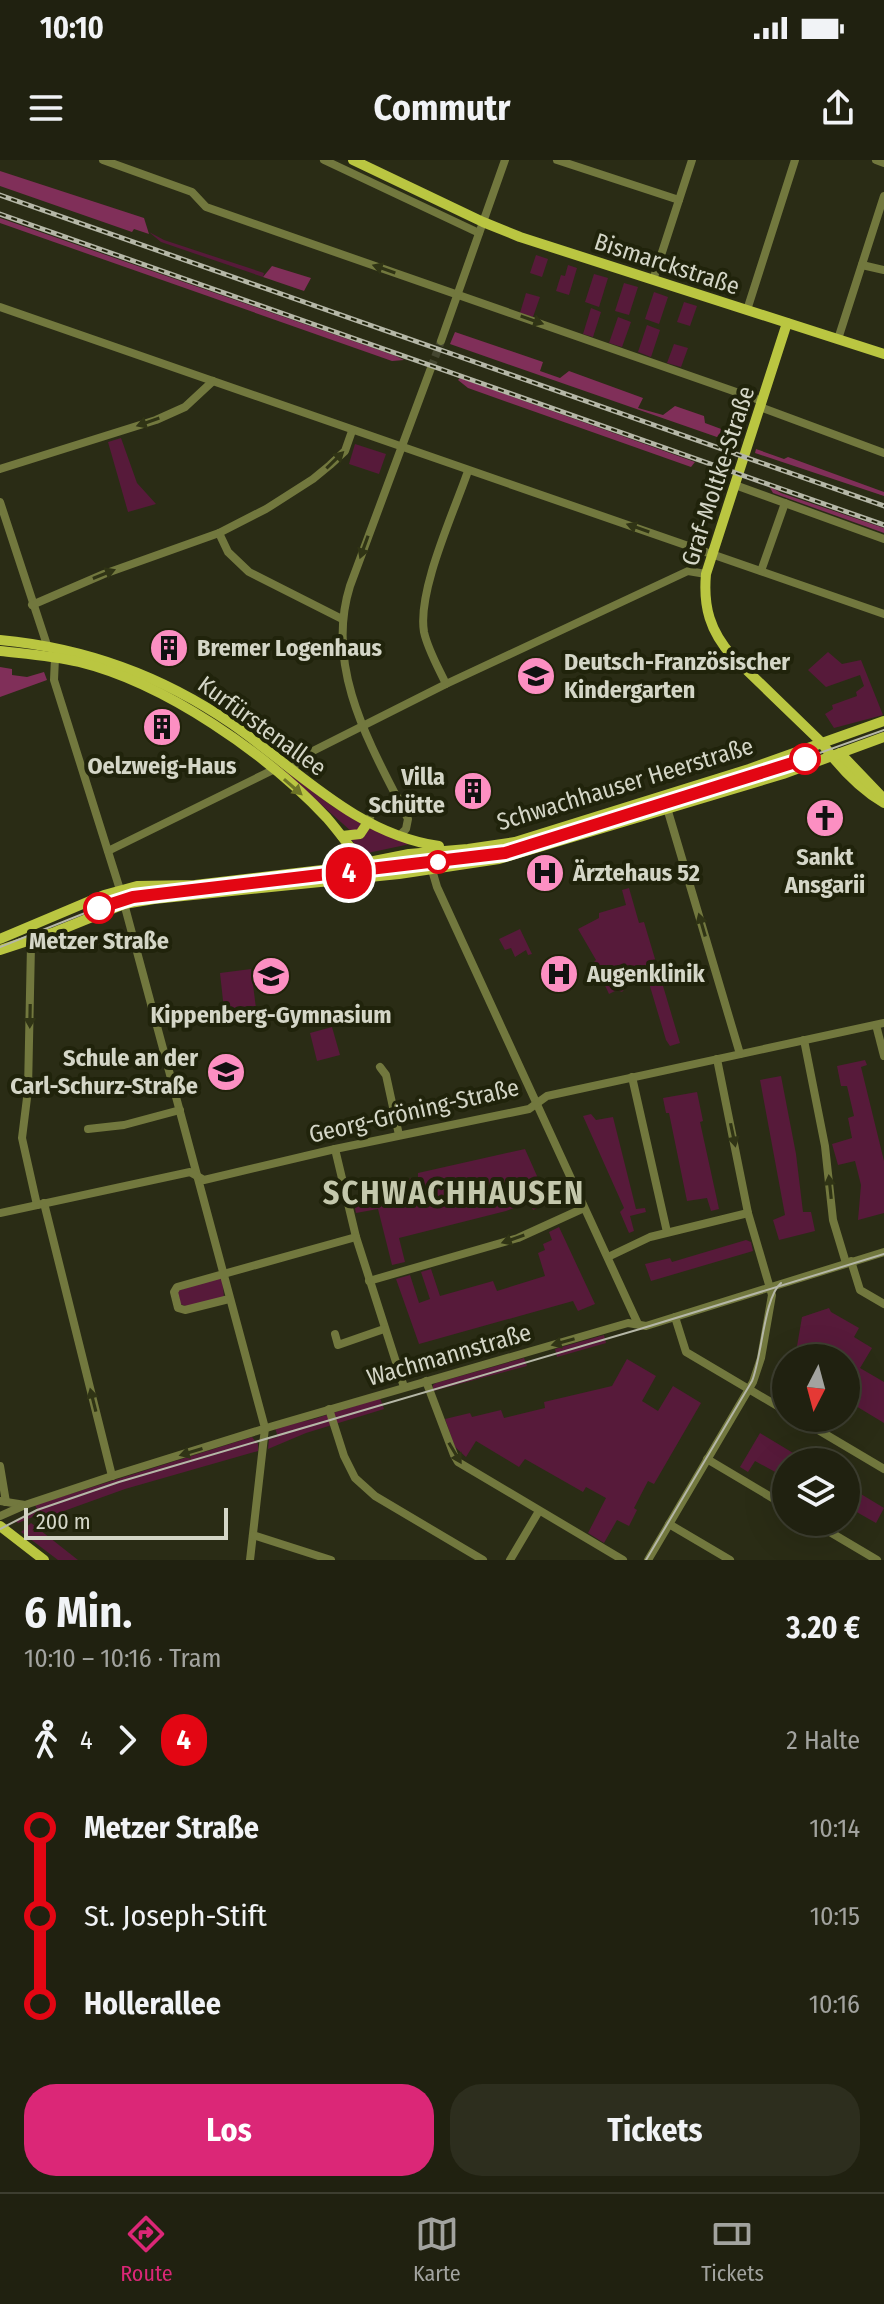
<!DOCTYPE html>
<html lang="de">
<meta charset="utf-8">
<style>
body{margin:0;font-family:"Fira Sans Condensed",sans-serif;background:#2d2e1e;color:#f1f3f6;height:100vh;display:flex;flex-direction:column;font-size:30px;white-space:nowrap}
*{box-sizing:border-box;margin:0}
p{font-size:26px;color:#a2a39f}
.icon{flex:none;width:44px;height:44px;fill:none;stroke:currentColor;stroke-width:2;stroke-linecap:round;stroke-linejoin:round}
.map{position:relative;height:1400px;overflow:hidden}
.sheet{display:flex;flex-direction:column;background:#202110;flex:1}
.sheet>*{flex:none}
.badge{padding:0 16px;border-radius:26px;font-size:28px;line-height:52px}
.needle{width:52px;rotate:186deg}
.fabs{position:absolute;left:772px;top:1184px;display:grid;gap:16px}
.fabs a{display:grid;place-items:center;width:88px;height:88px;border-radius:50%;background:#202110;box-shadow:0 8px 32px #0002,0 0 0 2px #3d3e30;font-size:40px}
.scale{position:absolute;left:24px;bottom:20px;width:204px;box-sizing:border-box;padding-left:8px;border:4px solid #d4d6c7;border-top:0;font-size:22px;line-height:28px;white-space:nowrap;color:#d4d6c7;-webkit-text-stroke:6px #20230b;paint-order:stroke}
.map>.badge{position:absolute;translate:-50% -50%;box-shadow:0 0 0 4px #fff}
.legs{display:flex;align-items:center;gap:12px;height:88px;padding:0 24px;font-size:26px}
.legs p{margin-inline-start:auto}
.summary{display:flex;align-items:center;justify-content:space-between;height:136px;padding:0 24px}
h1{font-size:44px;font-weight:700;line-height:60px}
.cta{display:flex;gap:16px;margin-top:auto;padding:16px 24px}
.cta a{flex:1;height:92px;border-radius:32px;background:#db2777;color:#fff;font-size:32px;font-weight:700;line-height:92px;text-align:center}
.cta a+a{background:#2d2e1e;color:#f1f3f6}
ul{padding:0 24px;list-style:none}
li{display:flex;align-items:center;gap:28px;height:88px;font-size:30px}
li i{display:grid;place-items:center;width:12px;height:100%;margin:0 10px;background:currentColor}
li i::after{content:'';width:20px;height:20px;margin:-10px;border:6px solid;border-radius:50%;background:#202110}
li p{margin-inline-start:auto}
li:first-child i{background:linear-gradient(#0000 50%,currentColor 0)}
li:last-child i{background:linear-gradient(currentColor 50%,#0000 0)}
.status{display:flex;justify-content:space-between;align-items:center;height:56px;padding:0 40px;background:#202110;direction:ltr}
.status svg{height:22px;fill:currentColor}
header{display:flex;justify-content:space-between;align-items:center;height:104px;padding:0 24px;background:#202110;font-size:36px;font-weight:700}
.tabs{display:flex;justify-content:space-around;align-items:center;height:112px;border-top:2px solid #3d3e30;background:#202110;font-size:22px;color:#a2a39f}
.tabs a{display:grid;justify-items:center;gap:4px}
.tabs .selected{color:#db2777}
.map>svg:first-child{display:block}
</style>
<div class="status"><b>10:10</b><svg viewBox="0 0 49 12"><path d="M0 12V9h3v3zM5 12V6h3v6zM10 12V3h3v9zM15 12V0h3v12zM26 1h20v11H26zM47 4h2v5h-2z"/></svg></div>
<header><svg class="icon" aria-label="menu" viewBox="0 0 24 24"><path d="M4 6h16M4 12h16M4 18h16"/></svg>Commutr<svg class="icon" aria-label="share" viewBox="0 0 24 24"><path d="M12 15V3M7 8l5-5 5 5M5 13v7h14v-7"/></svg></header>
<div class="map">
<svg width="884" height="1400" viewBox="0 0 884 1400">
<rect width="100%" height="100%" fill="#2a2c15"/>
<g fill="#571a3a">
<polygon points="149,72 164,80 264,113 263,117 161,82"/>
<polygon points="536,95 548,99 542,117 530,113"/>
<polygon points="568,105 577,108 569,135 556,131 561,115 565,116"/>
<polygon points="594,114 608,118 599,147 585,142"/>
<polygon points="624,123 638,127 629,155 615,151"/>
<polygon points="654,132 668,137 659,164 645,159"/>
<polygon points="526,133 540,137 533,157 520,153"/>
<polygon points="684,142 697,146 690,166 677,162"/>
<polygon points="591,148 601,152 593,177 583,174"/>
<polygon points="618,157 631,162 622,187 609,183"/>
<polygon points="647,165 660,170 651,197 638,192"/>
<polygon points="674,184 688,188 681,207 667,203"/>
<polygon points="121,278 137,323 156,344 128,352 108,282"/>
<polygon points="355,284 386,294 379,314 349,304"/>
<polygon points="828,492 842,504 861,500 883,555 834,568 825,554 833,549 832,545 857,536 856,532 864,526 860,515 826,527 808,510"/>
<polygon points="272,601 332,646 360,662 361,665 358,671 351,671"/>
<polygon points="370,668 410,684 363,694 350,678 363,677"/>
<polygon points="629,728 639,763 644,762 680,883 670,886 666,880 646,813 633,819 622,832 617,830 609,834 594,802 596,800 578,769 599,758 599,753 626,745 622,730"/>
<polygon points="520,769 532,794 528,795 526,790 515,797 511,788 505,790 499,779"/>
<polygon points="251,809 257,856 225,859 220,813"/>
<polygon points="332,867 340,895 317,901 310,873"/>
<polygon points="865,900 867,905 861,907 884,1001 884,1053 858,1060 861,1025 855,1001 838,1005 832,984 852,978 848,958 854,956 847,926 841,926 837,906"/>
<polygon points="781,916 796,994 803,1052 811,1052 815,1071 779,1080 773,1060 785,1055 760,920"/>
<polygon points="697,932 703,961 700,962 719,1049 711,1051 707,1038 687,1041 669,953 666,953 663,938"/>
<polygon points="591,954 596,960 613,957 636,1049 645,1048 646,1052 630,1056 634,1071 629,1073 620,1052 624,1048 583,956"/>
<polygon points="525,989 549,1043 533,1050 529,1042 506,1051 399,1078 405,1102 392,1105 378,1049 356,1053 353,1040 366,1037 365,1028 418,1017 418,1013"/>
<polygon points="559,1067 595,1144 578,1151 573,1141 419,1184 396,1119 410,1115 419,1143 430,1139 421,1112 431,1109 440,1136 493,1121 497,1131 545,1116 538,1093 545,1090 543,1084 552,1080 549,1072"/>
<polygon points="746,1080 751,1082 753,1091 651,1121 645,1104 670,1098 672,1102"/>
<polygon points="217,1118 222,1119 224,1137 188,1147 178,1143 177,1131"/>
<polygon points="829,1148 831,1152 859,1168 854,1177 872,1188 860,1208 884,1222 884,1263 846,1240 846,1198 795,1198 802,1157"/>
<polygon points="604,1175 606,1183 557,1197 555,1189"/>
<polygon points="524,1198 527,1206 433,1231 433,1225 436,1223"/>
<polygon points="627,1199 656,1216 642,1241 658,1251 673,1226 701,1243 654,1324 648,1321 634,1348 637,1350 629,1366 617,1360 604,1383 588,1373 606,1338 586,1327 583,1332 525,1299 519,1307 476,1281 466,1297 455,1287 445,1259 470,1253 472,1257 501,1250 504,1258 545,1248 544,1242 612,1226"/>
<polygon points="380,1238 384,1249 306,1273 268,1289 269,1279 278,1277 275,1268 314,1259"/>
<polygon points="760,1273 808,1302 786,1302 786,1318 755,1301 748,1312 740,1307"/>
<polygon points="252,1277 258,1284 258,1291 125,1329 50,1356 44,1361 37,1361 35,1356 18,1363 16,1361 38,1351 35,1345"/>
<polygon points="846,1325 884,1348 876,1363 846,1346"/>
<polygon points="31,1363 78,1400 58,1400 21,1372"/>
</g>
<g fill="#802f59">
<polygon points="0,11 144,58 149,74 134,69 132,72 0,26"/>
<polygon points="0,58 396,196 404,200 392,201 0,63"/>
<polygon points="272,106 311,118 304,131 263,117"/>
<polygon points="455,172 543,202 540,211 560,218 569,211 643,238 638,248 663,255 675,246 704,256 705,263 740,276 737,284 450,184"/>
<polygon points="460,218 695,302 691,307 468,228 458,220"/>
<polygon points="756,289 784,299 788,297 884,332 884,336 755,293"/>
<polygon points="769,326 781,333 884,368 884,373 773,333"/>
<polygon points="0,507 12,509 12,515 27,517 44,512 47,520 0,537"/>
</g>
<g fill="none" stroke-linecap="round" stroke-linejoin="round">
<polyline stroke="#444630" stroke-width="8" stroke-dasharray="8 4" stroke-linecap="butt" points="431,208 441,181"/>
<g stroke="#72783e" stroke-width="8">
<polyline points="103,0 192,32 206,47 762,241"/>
<polyline points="324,0 479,73"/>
<polyline points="557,0 679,40"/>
<polyline points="876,0 884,3"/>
<polyline points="862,105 884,110"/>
<polyline points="653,120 692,0"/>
<polyline points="0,147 884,454"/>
<polyline points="747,150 795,0"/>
<polyline points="838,179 884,36"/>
<polyline points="441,181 505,0"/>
<polyline points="760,247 884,293"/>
<polyline points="0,309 156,260 185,247 213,221"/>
<polyline points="735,325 884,379"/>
<polyline points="0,342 47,485"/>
<polyline points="219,373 228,392 249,412 342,459"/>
<polyline points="761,411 785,343"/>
<polyline points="32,445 104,414 219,373 266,349 313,319 330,305 345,291 352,271"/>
<polyline points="55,498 54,520 122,736 265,1268 250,1400"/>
<path d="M 446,524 C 438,507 428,490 424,472 C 417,431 454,352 468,311"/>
<polyline points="293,611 296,602 303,596 446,524 688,411 706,414"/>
<polyline points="667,648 740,894"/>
<polyline points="368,662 373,650 398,638"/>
<path d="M 399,676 L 406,669 L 408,659 C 371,586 324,509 350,426 L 431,208"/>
<polyline points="108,691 273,610"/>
<polyline points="432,710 437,727 638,1164"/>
<polyline points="29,779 31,785 28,930 22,978 37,1045"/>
<polyline points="876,865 884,896"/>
<polyline points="804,880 825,986 833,1060 846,1103"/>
<polyline points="380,907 386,915 399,975"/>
<polyline points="632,917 667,1072"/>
<polyline points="88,969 124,965 180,950"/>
<polyline points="335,989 356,1077 404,1227"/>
<polyline points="44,1043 112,1316"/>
<polyline points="0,1053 190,1012 204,1020 335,989 529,949 547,936 884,863"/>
<polyline points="608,1097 650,1077 748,1053"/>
<polyline points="851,1101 860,1130 884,1144"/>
<polyline points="369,1121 518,1078 584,1048"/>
<polyline points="229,1139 185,1150 178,1148 174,1132 177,1127 356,1077"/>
<polyline points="675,1157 686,1192 786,1251"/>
<polyline points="335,1174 338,1185 384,1169"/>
<polyline points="426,1221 454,1295 458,1302 623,1400"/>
<polyline points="329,1249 344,1296 355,1318 375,1336 483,1400"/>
<polyline points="798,1258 884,1309"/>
<polyline points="707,1299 786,1346"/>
<polyline points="0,1306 6,1342"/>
<polyline points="0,1341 25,1345"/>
<polyline points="0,1356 25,1345 112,1316 273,1266 628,1163 646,1166 884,1092"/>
<polyline points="813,1362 877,1400"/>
<polyline points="669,1364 730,1400"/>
<polyline points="253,1375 331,1400"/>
<polyline points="510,1400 539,1351"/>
<polyline points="648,1400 753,1222 761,1198 772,1135 748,1053 717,899"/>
</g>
<g stroke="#bac641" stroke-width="10">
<polyline points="353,0 483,62 520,77 884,194"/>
<path d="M 787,163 L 706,414 C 703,447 710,471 732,496 L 821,582 C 837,604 860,629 884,643"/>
<path d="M 0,480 C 85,488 161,515 232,564 C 298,610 356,674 439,686"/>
<path d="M 0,491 C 26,494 53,496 79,502 C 165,523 267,594 327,658 C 340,673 352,690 365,706"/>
<polyline points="840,593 884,639"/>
<polyline points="342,676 360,674 368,662"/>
<polyline points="0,779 104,735 137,726 195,725 339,708 409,694 468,689 515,682 749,609 884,561"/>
<polyline points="0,790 55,772 124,744 154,739 399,714 499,699 783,614 884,577"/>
<polyline points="0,1366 44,1400"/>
</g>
<g stroke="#b5b7a7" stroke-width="2">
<polyline points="0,787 110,743 133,737 505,693 758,615 884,570"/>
<polyline points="0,1369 37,1350 119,1322 640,1169 884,1094"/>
<path d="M 646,1400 L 752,1221 C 762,1197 764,1137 781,1123"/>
</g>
<g stroke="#b5b7a7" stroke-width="5">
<g id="rail">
<polyline points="0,35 884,346"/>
<polyline points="0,54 884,365"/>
</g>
</g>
<use href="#rail" stroke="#20230b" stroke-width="2" stroke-dasharray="6" stroke-linecap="butt"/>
</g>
<defs><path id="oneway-solid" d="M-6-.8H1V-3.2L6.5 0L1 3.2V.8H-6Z" transform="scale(2)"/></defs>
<g fill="#303415">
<use href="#oneway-solid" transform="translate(384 109) rotate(-161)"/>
<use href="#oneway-solid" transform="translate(532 160) rotate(19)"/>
<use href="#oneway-solid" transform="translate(148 262) rotate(161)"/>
<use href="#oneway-solid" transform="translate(335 300) rotate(-44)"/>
<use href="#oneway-solid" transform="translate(638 368) rotate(-161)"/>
<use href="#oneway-solid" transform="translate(364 387) rotate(110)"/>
<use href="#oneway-solid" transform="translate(104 414) rotate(-22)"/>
<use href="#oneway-solid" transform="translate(702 765) rotate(-106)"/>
<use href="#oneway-solid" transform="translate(30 856) rotate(91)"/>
<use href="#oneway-solid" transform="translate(733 975) rotate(78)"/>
<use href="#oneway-solid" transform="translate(830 1027) rotate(-96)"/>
<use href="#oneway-solid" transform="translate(513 1079) rotate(161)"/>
<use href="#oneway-solid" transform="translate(563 1182) rotate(164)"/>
<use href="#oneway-solid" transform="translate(93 1240) rotate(-104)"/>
<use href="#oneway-solid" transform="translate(191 1292) rotate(163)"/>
<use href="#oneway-solid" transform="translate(455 1293) rotate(59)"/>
</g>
<use fill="#6d7426" href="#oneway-solid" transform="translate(293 627) rotate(41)"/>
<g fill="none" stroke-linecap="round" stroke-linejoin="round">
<g stroke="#fff" stroke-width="18">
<polyline id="line-1" points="99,748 133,737 505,693 805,599"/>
</g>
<use href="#line-1" stroke="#e30613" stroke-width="12"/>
</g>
<defs>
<g id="building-disc" transform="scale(2)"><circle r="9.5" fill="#fc8fc2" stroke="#20230b"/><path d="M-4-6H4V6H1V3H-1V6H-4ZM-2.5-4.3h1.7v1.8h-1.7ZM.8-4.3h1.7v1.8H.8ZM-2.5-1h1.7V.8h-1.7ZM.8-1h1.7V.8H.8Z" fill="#111"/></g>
<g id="school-disc" transform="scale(2)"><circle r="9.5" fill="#fc8fc2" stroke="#20230b"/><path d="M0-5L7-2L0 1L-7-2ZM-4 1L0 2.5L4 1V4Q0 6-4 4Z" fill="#111"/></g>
<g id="church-disc" transform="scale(2)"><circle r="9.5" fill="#fc8fc2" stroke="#20230b"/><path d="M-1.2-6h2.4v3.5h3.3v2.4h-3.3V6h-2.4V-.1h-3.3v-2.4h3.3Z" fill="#111"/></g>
<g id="hospital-disc" transform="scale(2)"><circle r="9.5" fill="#fc8fc2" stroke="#20230b"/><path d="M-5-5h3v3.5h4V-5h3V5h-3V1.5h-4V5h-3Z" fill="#111"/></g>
</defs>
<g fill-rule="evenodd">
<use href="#building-disc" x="169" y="488"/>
<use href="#school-disc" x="536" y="516"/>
<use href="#building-disc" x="162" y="567"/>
<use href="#building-disc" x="473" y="631"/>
<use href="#church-disc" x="825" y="658"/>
<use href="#hospital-disc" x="545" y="713"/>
<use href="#hospital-disc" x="559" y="814"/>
<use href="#school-disc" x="271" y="816"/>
<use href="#school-disc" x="226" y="912"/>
</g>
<g fill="#fff" stroke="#e30613" stroke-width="4">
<circle cx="805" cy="599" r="14"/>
<circle cx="438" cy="702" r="10"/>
<circle cx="99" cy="748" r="14"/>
</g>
<g text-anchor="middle" stroke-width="8" stroke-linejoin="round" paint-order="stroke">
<g font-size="24" fill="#d4d6c7" stroke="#20230b">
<text transform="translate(667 104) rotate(18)" y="8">Bismarckstraße</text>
<text transform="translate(718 316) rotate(-72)" y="8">Graf-Moltke-Straße</text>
<text transform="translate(262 566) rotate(36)" y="8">Kurfürstenallee</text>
<text transform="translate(625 624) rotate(-17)" y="8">Schwachhauser Heerstraße</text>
<text transform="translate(414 951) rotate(-13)" y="8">Georg-Gröning-Straße</text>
<text transform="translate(449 1195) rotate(-16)" y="8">Wachmannstraße</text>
</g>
<g font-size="24" font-weight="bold" fill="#d4d6c7" stroke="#20230b" text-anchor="start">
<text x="197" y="496">Bremer Logenhaus</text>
<text x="564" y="510">Deutsch-Französischer<tspan x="564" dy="28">Kindergarten</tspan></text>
<text x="162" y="614" text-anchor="middle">Oelzweig-Haus</text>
<text x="445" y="625" text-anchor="end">Villa<tspan x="445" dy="28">Schütte</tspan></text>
<text x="825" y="705" text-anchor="middle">Sankt<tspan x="825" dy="28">Ansgarii</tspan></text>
<text x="573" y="721">Ärztehaus 52</text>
<text x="587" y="822">Augenklinik</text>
<text x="271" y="863" text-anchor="middle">Kippenberg-Gymnasium</text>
<text x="198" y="906" text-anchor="end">Schule an der<tspan x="198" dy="28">Carl-Schurz-Straße</tspan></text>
</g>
<g font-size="24" font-weight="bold" fill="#d4d6c7" stroke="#20230b">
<text x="99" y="789">Metzer Straße</text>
</g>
<g font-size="32" font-weight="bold" letter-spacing="2" fill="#c4c8ac" stroke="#20230b">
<text x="454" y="1044">SCHWACHHAUSEN</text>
</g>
</g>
</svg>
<div class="fabs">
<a><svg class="needle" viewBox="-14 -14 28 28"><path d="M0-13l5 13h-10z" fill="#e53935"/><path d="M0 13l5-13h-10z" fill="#a2a39f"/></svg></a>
<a><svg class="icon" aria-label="layers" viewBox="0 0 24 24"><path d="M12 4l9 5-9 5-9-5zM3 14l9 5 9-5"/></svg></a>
</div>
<div class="scale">200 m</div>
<b class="badge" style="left:349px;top:713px;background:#e30613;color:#fff">4</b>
</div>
<section class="sheet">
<div class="summary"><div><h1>6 Min.</h1><p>10:10 – 10:16 · Tram</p></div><b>3.20 €</b></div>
<div class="legs"><svg class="icon" aria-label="walk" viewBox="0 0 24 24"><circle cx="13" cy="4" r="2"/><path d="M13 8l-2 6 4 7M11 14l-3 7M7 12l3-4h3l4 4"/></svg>4<svg class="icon" aria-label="forward" viewBox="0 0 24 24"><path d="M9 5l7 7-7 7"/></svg><b class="badge" style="background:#e30613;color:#fff">4</b><p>2 Halte</p></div>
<ul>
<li><i style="color:#e30613"></i><b>Metzer Straße</b><p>10:14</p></li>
<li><i style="color:#e30613"></i><span>St. Joseph-Stift</span><p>10:15</p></li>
<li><i style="color:#e30613"></i><b>Hollerallee</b><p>10:16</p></li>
</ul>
<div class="cta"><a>Los</a><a>Tickets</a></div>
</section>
<nav class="tabs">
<a class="selected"><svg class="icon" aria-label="directions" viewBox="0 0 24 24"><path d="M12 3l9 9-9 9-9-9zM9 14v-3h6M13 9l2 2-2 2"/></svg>Route</a>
<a><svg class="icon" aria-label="map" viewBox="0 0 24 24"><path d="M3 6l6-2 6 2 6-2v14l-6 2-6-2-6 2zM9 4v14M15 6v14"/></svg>Karte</a>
<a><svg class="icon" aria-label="tickets" viewBox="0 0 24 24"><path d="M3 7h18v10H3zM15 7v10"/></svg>Tickets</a>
</nav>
